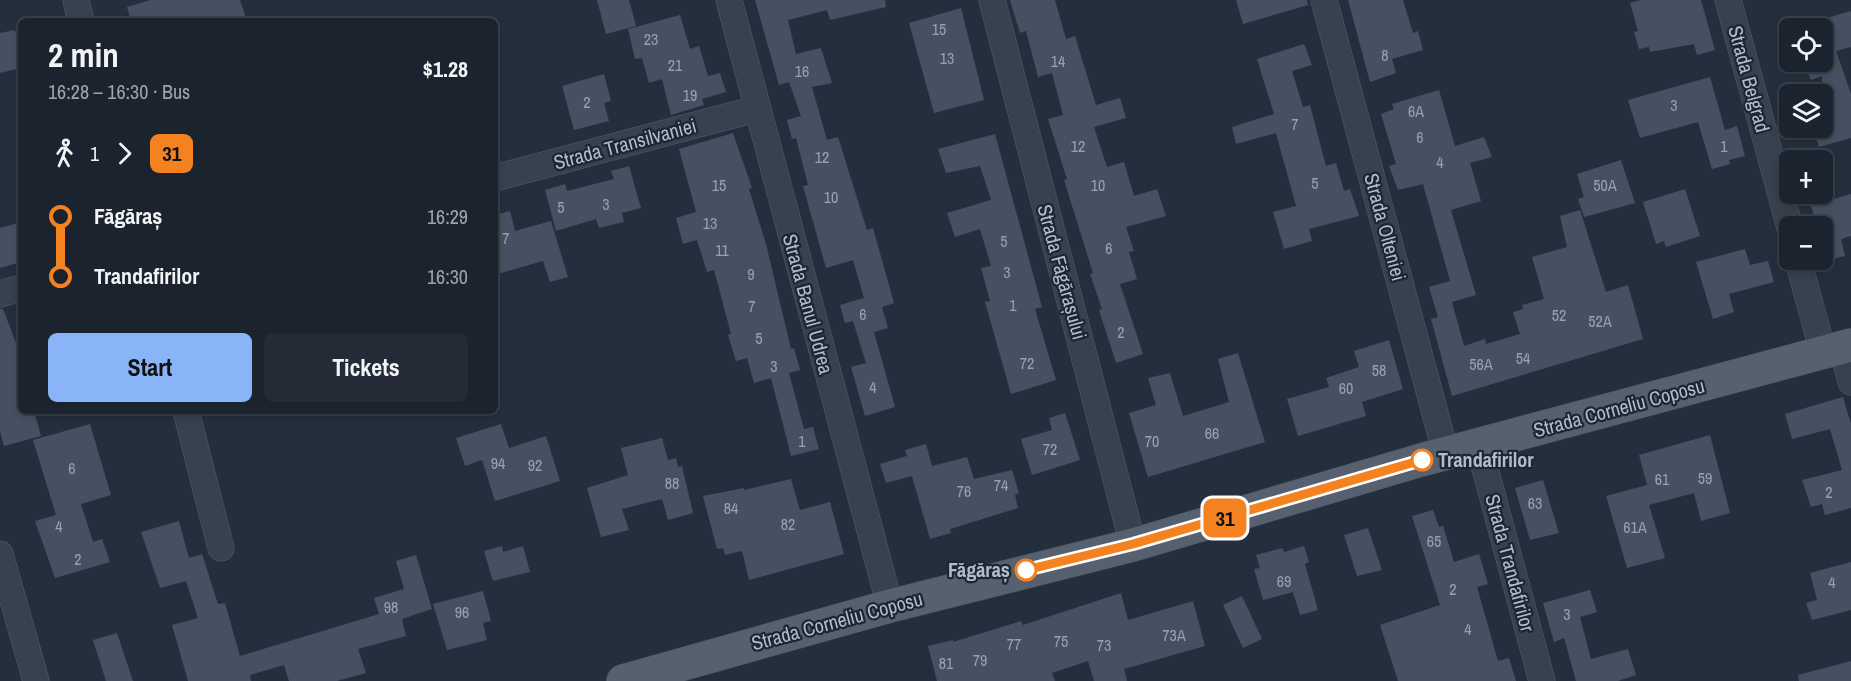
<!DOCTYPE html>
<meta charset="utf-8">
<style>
body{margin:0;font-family:"Archivo Narrow",sans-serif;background:#242b36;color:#f1f3f6;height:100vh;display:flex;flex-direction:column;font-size:22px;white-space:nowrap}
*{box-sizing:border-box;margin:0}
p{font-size:20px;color:#a0a4aa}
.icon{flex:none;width:33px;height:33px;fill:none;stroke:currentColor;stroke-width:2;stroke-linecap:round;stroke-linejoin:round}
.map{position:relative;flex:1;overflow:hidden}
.sheet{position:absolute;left:18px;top:18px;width:480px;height:396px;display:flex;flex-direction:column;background:#1b232e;border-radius:9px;box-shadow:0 3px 9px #0003,0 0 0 2px #39404a}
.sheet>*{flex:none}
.badge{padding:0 12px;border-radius:9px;font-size:21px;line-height:39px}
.fabs{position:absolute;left:1779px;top:18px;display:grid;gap:12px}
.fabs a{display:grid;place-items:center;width:54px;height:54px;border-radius:9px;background:#1b232e;box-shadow:0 3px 9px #0003,0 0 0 2px #39404a;font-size:30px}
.map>.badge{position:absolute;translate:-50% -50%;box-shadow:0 0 0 3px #fff}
.legs{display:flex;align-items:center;gap:9px;height:66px;padding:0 30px;font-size:20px}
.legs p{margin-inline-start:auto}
.overview{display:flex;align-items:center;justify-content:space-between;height:102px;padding:0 30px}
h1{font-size:33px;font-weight:700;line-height:45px}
.cta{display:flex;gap:12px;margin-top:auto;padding:12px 30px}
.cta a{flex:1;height:69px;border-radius:9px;background:#8ab4f8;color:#111;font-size:24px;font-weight:700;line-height:69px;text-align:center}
.cta a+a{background:#242b36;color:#f1f3f6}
ul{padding:0 30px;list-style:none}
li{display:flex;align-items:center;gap:21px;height:60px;font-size:22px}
li i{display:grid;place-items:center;width:9px;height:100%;margin:0 8px;background:currentColor}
li i::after{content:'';width:15px;height:15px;margin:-8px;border:4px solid;border-radius:50%;background:#1b232e}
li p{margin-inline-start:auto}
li:first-child i{background:linear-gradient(#0000 50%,currentColor 0)}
li:last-child i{background:linear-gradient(currentColor 50%,#0000 0)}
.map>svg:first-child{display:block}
</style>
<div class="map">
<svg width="1851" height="681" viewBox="0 0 1851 681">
<rect width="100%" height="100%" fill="#242f3e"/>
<g fill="#455162">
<polygon points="151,0 240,0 247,21 131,21 127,7"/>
<polygon points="597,0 629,0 636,26 606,34"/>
<polygon points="755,0 885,0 886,7 830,20 827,10 788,20 796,54 821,48 832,83 812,87 827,140 838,137 867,230 873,228 894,303 882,307 888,328 874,332 895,407 865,416 851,367 866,363 853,321 845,323 840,305 864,298 853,260 826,268 803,186 808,185 796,138 792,139 787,120 801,116 789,82 779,85"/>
<polygon points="1010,0 1055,0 1066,39 1075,36 1096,105 1120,98 1126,118 1094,127 1107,167 1124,162 1134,196 1157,189 1166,216 1126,227 1134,251 1129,252 1137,279 1120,284 1143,354 1116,363 1099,310 1102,309 1090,274 1093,273 1064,180 1067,179 1048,119 1063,115 1052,73 1038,77 1026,31 1020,33"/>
<polygon points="1236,0 1307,0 1308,5 1243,24"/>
<polygon points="1348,0 1403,0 1413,33 1418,31 1423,50 1392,59 1396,73 1370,82"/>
<polygon points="1641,0 1701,0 1715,50 1697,55 1694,44 1650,52 1649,47 1639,49 1634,32 1638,31 1630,3"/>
<polygon points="961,8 984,100 934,113 909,23"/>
<polygon points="1851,11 1851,47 1836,51 1851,94 1851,138 1819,147 1813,128 1822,128 1822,76 1811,80 1806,68 1793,72 1780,33 1790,30 1790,62 1822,62 1822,28 1793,28"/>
<polygon points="680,15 690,49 699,46 708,76 720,73 726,92 702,99 704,105 671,115 662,79 649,83 642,58 635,59 628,29"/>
<polygon points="15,30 21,52 21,68 0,73 0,33"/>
<polygon points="1304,44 1312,65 1292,71 1303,107 1310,105 1326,166 1336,163 1344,191 1350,189 1359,216 1309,229 1312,241 1284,249 1273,212 1296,206 1276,133 1236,144 1232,127 1274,114 1257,59"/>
<polygon points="604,74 611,101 604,103 609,121 574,130 562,86"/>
<polygon points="1710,77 1725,130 1737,126 1745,156 1729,160 1730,164 1712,169 1698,122 1640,138 1628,100"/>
<polygon points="1439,90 1455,146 1484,137 1492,157 1470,163 1481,201 1451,210 1476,295 1452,302 1464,346 1485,339 1486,344 1520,334 1513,312 1523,309 1522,305 1544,299 1532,257 1567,247 1560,216 1580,210 1606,292 1628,285 1643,339 1452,396 1431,319 1438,317 1429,287 1450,281 1423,184 1398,190 1389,166 1396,164 1381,114 1394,109 1392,104"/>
<polygon points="733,133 752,188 749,189 766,244 791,349 794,348 800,370 789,373 804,429 813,427 819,449 791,456 771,378 754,383 747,358 736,361 728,335 731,334 714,270 707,272 697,240 683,244 676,218 696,212 679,149"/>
<polygon points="995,134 1042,307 1035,309 1056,380 1011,394 985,302 990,301 981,268 991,266 980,229 955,237 947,213 991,200 980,166 946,173 938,149"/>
<polygon points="1621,160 1635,203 1584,217 1578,199 1584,197 1577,174"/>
<polygon points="629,166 641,208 622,213 624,222 599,228 596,219 556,231 545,190 565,184 567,191 614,179 611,171"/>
<polygon points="1685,189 1700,236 1666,247 1664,241 1656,244 1643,202"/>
<polygon points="1828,193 1830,200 1851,194 1851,236 1841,239 1845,256 1827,260 1822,245 1822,226 1817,226 1811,206 1822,202 1822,194"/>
<polygon points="510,211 515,231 551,221 568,277 550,282 543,261 498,274 495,262 495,215"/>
<polygon points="21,222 21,262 0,268 0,228"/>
<polygon points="1745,249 1750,265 1768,261 1774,282 1729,294 1734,312 1713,319 1696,262"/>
<polygon points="0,309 3,309 21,356 21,411 34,411 41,436 4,446 0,431"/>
<polygon points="1389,340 1403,389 1362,402 1366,416 1298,436 1287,399 1329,387 1326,378 1359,367 1354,351"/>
<polygon points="1238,353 1265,442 1148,477 1129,413 1156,405 1148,378 1170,373 1183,416 1229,402 1218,359"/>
<polygon points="1843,397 1851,424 1851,508 1825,515 1822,504 1811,507 1802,480 1842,470 1830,429 1792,439 1785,414"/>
<polygon points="1065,413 1080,460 1032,475 1021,439 1052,430 1049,418"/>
<polygon points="90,424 111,495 81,504 93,542 102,539 110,562 55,578 35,521 56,515 33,440"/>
<polygon points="501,424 509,448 546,436 560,481 495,501 482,460 465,466 456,438"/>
<polygon points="1710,435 1730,513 1701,521 1694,493 1649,505 1665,558 1627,568 1606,496 1647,485 1639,455"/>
<polygon points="662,438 668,460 676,458 678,467 682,466 693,513 668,520 662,499 622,509 629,530 601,537 587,488 628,475 621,448"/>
<polygon points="926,444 932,466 967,457 974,479 1012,470 1019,493 1015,495 1018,508 950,529 951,533 930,539 912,476 886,483 880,464 907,456 905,450"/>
<polygon points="791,479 800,510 830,502 844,554 749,580 742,551 725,555 723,548 717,549 703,496 744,488 744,490"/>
<polygon points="1543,480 1559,533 1530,540 1515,488"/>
<polygon points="1433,510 1439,527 1443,526 1454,562 1479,554 1488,584 1477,587 1498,661 1509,658 1516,681 1398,681 1380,625 1440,605 1412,516"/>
<polygon points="179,521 189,558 202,554 218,604 225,603 240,656 379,614 374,598 404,589 396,561 416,555 432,609 402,619 406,636 358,649 366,673 337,681 289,681 284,665 250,675 251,681 188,681 172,625 198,618 186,581 160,588 141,532"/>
<polygon points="1368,528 1382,570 1357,576 1344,535"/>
<polygon points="502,546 503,552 523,546 530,572 493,581 484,551"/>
<polygon points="1304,546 1309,562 1305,564 1318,610 1300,615 1293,592 1263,600 1254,569 1260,568 1256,555 1282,548 1284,552"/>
<polygon points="1851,562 1851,610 1812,620 1806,603 1817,600 1810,573"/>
<polygon points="1590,590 1597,612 1580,617 1591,659 1628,649 1636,675 1618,681 1576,681 1564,638 1554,642 1543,603"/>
<polygon points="483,591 491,621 483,623 487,640 447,650 433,604"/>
<polygon points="1121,593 1128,620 1193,601 1205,646 1124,669 1127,681 1094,681 1088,661 1052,673 1055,681 937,681 928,646 953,640 953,642 1021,621 1023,625"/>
<polygon points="1242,596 1262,639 1243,648 1223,605"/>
<polygon points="117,633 133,681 106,681 93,640"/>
<polygon points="1851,661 1851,681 1799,681 1798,675"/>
</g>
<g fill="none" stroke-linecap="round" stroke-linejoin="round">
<g stroke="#565f6c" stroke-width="27">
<g id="minor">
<polyline points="76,0 81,21"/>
<polyline points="729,0 890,606"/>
<polyline points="992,0 1133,545"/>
<polyline points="1324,0 1446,454"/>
<polyline points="1728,0 1790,228"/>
<polyline points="495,178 756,109"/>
<polyline points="1798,260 1823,352"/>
<polyline points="0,294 21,288"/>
<polyline points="1842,347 1851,382"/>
<polyline points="186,411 221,548"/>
<polyline points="1479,446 1542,681"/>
<polyline points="0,554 36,681"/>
</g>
</g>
<g stroke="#414a57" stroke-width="34">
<polyline id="major" points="623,681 890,606 1133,545 1421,460 1851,345"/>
</g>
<use href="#minor" stroke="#38414e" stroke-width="26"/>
<use href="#major" stroke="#56606e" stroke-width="33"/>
</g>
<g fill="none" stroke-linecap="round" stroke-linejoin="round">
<g stroke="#fff" stroke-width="14">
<polyline id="line-1" points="1026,570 1133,544 1422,460"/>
</g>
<use href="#line-1" stroke="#f58220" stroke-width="9"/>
</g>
<g fill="#fff" stroke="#f58220" stroke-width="3">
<circle cx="1422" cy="460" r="10"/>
<circle cx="1026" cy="570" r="10"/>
</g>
<g text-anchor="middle" stroke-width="4.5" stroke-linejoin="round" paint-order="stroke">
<g font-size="16" fill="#98a1af">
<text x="939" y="35">15</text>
<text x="651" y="45">23</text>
<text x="1385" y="61">8</text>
<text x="947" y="64">13</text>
<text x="1058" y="67">14</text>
<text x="675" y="71">21</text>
<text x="802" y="77">16</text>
<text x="690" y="101">19</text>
<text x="587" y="108">2</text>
<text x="1674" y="111">3</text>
<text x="1416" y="117">6A</text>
<text x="1295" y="130">7</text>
<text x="1420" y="143">6</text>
<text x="1078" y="152">12</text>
<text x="1724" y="152">1</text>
<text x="822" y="163">12</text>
<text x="1440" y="168">4</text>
<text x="1315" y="189">5</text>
<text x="719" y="191">15</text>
<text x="1098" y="191">10</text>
<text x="1605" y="191">50A</text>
<text x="831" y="203">10</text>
<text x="606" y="210">3</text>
<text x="561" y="213">5</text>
<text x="710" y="229">13</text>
<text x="506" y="244">7</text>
<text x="1004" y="247">5</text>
<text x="1109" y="254">6</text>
<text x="722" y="256">11</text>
<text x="1007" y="278">3</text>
<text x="751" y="280">9</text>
<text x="1013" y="311">1</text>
<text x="752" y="312">7</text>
<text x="863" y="320">6</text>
<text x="1559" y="321">52</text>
<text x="1600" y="327">52A</text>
<text x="1121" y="338">2</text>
<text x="759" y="344">5</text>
<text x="1523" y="364">54</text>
<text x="1027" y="369">72</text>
<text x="1481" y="370">56A</text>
<text x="774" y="372">3</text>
<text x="1379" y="376">58</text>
<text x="873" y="393">4</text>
<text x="1346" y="394">60</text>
<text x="1212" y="439">66</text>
<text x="802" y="447">1</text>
<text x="1152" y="447">70</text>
<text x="1050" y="455">72</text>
<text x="498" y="469">94</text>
<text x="535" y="471">92</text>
<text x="72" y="474">6</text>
<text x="1705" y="484">59</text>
<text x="1662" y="485">61</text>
<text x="672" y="489">88</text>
<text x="1001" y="491">74</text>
<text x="964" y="497">76</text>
<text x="1829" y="498">2</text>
<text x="1535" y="509">63</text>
<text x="731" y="514">84</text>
<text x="788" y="530">82</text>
<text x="59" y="532">4</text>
<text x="1635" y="533">61A</text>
<text x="1434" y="547">65</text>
<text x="78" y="565">2</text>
<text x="1284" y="587">69</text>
<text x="1832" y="588">4</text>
<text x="1453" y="595">2</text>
<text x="391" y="613">98</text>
<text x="462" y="618">96</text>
<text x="1567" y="620">3</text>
<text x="1468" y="635">4</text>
<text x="1174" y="641">73A</text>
<text x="1061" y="647">75</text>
<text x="1014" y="650">77</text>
<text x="1104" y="651">73</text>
<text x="980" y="666">79</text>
<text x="946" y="669">81</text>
</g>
<g font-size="20" fill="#b4bcc9" stroke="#1d2633">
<text transform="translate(1749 79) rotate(75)" y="7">Strada Belgrad</text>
<text transform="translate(625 144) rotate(-15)" y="7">Strada Transilvaniei</text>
<text transform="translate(1385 227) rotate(75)" y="7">Strada Olteniei</text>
<text transform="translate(1062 272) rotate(75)" y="7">Strada Făgărașului</text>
<text transform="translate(808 304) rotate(75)" y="7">Strada Banul Udrea</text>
<text transform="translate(1619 408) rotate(-15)" y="7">Strada Corneliu Coposu</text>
<text transform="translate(1510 563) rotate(75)" y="7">Strada Trandafirilor</text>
<text transform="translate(837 621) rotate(-15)" y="7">Strada Corneliu Coposu</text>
</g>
<g font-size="20" font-weight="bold" fill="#b4bcc9" stroke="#1d2633" text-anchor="start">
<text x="1438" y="467">Trandafirilor</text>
<text x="1010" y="577" text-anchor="end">Făgăraș</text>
</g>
</g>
</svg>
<div class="fabs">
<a><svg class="icon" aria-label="locate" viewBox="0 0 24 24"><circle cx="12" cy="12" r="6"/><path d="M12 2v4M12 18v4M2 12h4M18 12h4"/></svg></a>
<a><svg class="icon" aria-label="layers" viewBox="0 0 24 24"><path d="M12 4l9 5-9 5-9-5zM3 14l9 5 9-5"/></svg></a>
<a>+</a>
<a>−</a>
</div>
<b class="badge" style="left:1225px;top:518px;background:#f58220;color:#111">31</b>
<section class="sheet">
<div class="overview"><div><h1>2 min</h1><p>16:28 – 16:30 · Bus</p></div><b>$1.28</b></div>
<div class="legs"><svg class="icon" aria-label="walk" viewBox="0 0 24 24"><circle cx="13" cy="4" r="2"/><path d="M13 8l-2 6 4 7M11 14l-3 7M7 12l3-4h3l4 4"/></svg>1<svg class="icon" aria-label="forward" viewBox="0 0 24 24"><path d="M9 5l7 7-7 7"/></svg><b class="badge" style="background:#f58220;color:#111">31</b></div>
<ul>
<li><i style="color:#f58220"></i><b>Făgăraș</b><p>16:29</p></li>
<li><i style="color:#f58220"></i><b>Trandafirilor</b><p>16:30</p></li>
</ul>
<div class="cta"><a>Start</a><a>Tickets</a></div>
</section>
</div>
